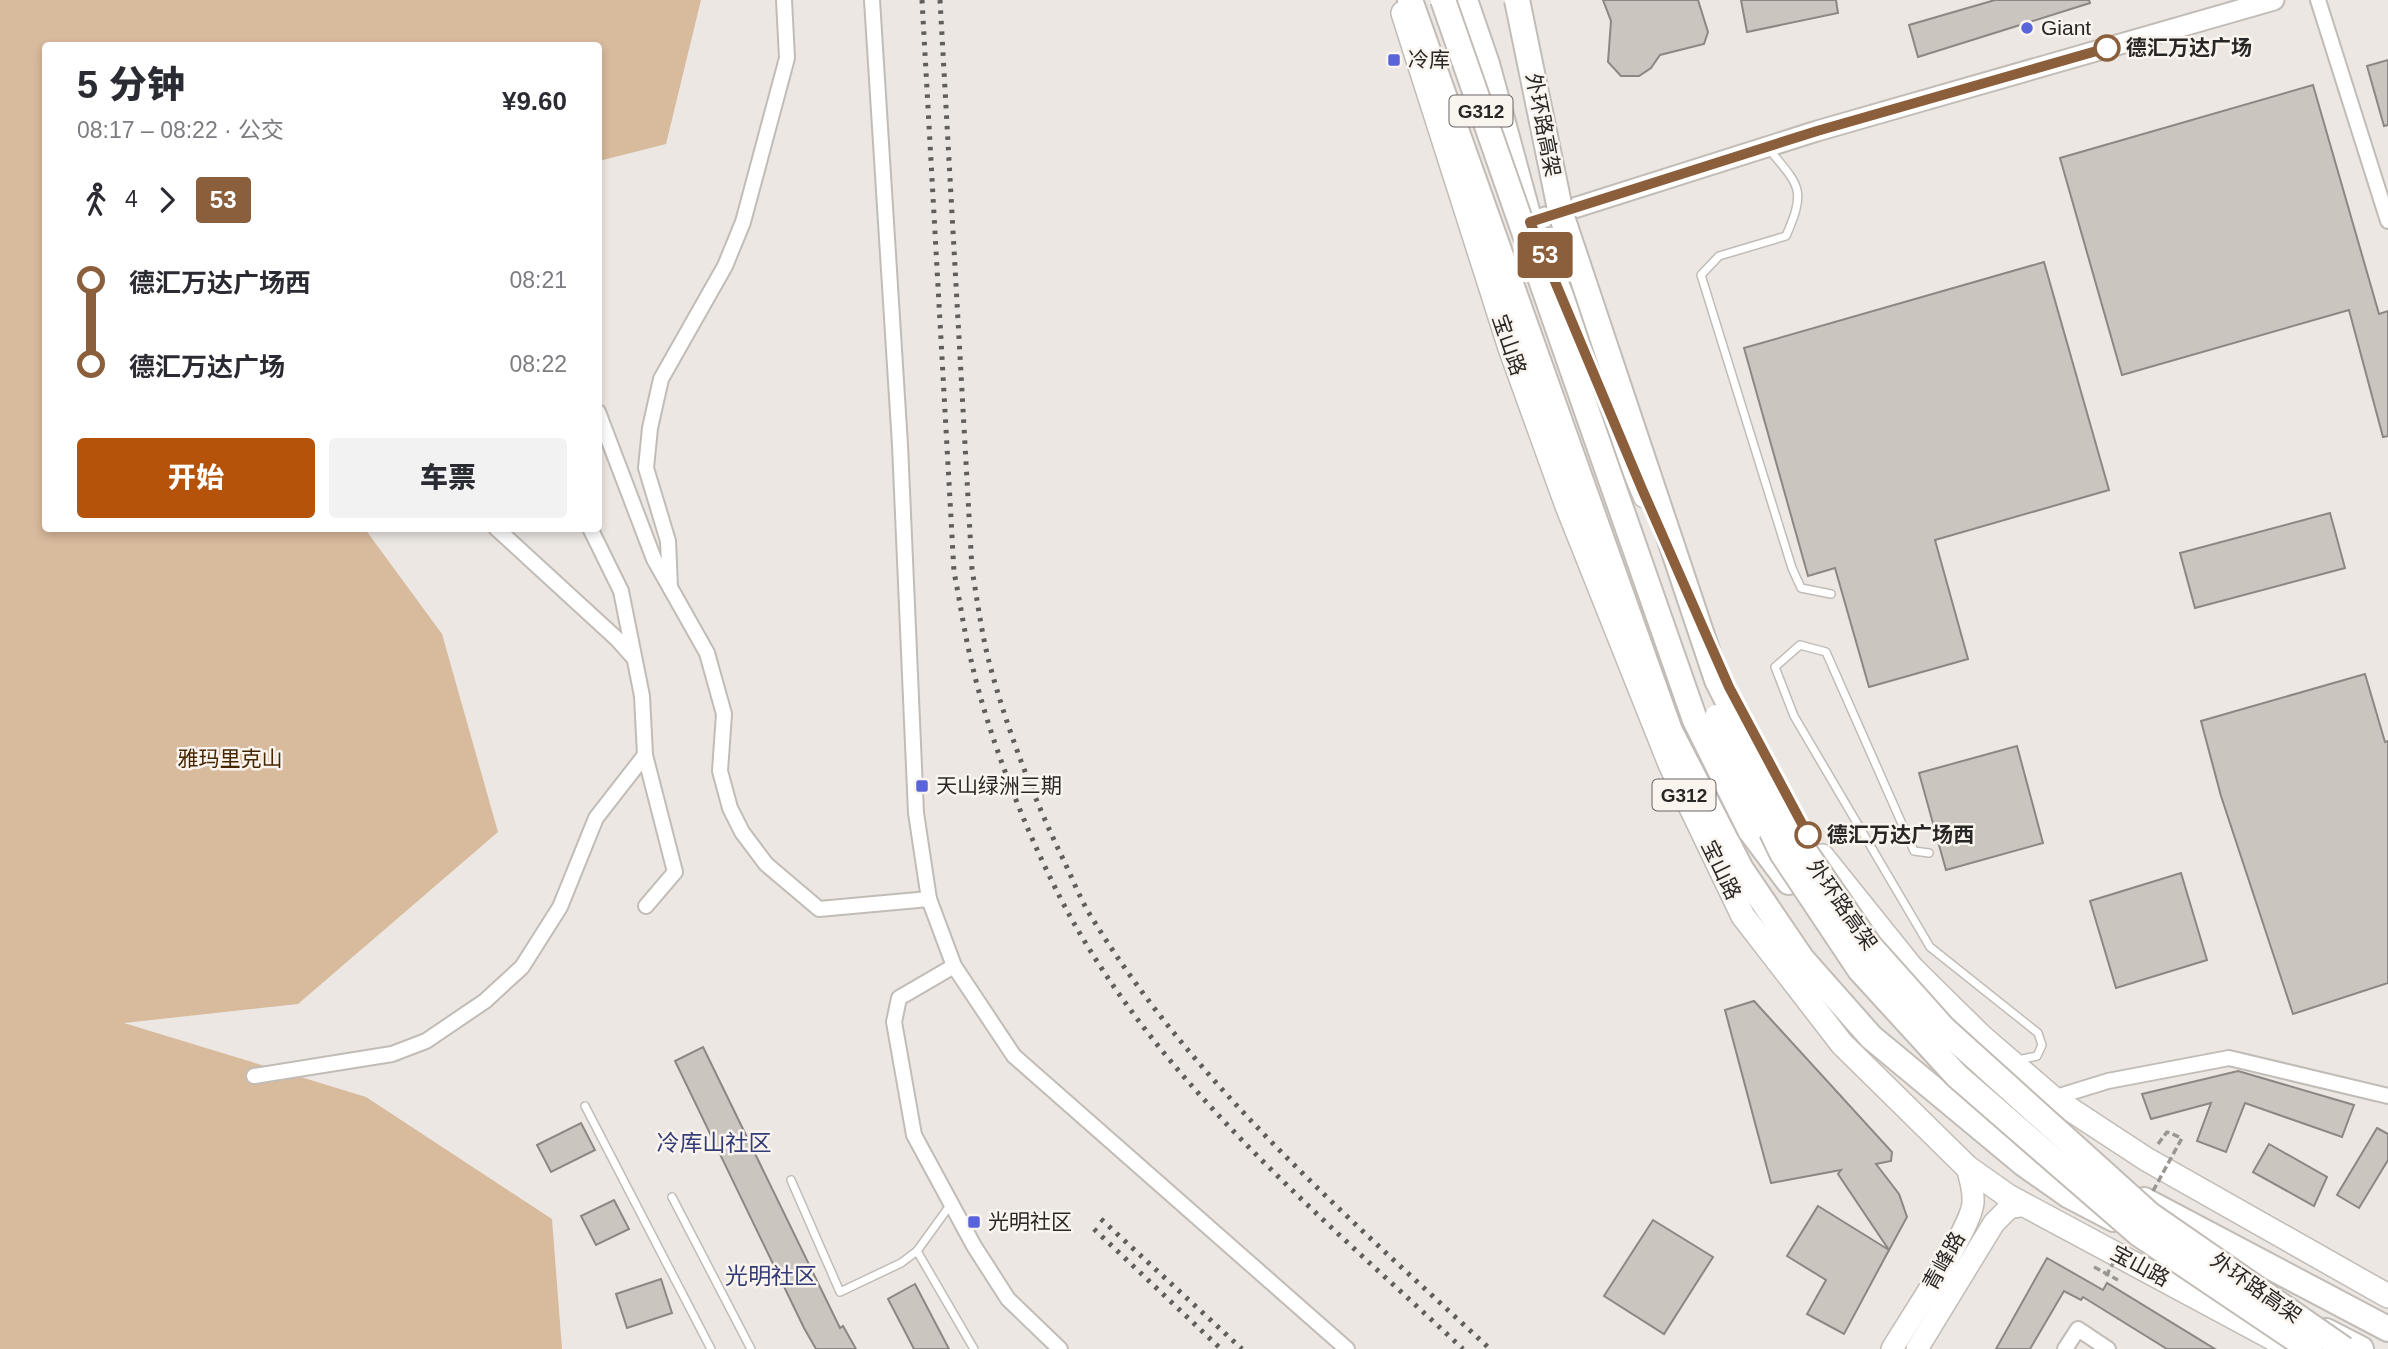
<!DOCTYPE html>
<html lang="zh">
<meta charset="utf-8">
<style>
body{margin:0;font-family:Arial,"Noto Sans SC",sans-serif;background:#f2f2f3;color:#2b2b33;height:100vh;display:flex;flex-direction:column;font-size:26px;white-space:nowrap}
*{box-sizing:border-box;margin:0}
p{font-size:23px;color:#7c7c81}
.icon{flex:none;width:38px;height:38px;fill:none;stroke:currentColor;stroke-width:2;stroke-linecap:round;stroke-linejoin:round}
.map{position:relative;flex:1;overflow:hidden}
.sheet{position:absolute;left:42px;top:42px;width:560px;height:490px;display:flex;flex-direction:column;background:#fff;border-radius:7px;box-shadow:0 4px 10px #0003}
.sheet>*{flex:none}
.badge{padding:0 14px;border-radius:5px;font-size:24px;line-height:46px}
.map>.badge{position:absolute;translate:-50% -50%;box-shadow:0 0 0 4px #fff}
.legs{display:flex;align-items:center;gap:10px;height:77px;padding:0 35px;font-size:23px}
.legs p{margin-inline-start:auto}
.summary{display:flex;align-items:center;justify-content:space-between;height:119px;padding:0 35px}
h1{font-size:38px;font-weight:800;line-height:52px}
.button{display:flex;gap:14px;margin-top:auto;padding:14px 35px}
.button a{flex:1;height:80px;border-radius:7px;background:#b45309;color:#fff;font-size:28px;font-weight:800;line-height:80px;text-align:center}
.button a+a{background:#f2f2f3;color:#2b2b33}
ul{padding:0 35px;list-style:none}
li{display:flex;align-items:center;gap:24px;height:84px;font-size:26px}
li i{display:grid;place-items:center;width:10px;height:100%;margin:0 9px;background:currentColor}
li i::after{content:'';width:18px;height:18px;margin:-9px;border:5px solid;border-radius:50%;background:#fff}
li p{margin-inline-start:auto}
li:first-child i{background:linear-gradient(#0000 50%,currentColor 0)}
li:last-child i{background:linear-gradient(currentColor 50%,#0000 0)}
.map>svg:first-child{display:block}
</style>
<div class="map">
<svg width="2388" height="1349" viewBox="0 0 2388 1349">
<rect width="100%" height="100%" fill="#ece7e2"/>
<polygon fill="#d8ba9d" points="0,0 701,0 666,144 599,161 598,46 46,46 46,528 365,529 442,634 498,832 298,1004 124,1023 366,1097 552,1219 562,1349 0,1349"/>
<g fill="#cbc5c0" stroke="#8c8782" stroke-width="2">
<polygon points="1603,0 1698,0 1708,32 1704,44 1660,55 1651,68 1639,76 1621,76 1608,62 1611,21"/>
<polygon points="1741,0 1836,0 1838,13 1747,32"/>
<polygon points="1995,0 2089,0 2090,3 1918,57 1909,25"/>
<polygon points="2388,60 2388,125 2384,126 2367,66"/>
<polygon points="2313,85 2379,314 2388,311 2388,436 2383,437 2349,310 2122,375 2060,158"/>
<polygon points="2044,262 2109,490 1935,540 1968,659 1869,687 1835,568 1808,576 1744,348"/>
<polygon points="2330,513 2345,568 2195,608 2180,553"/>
<polygon points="2365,674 2385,742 2388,741 2388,983 2293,1014 2221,796 2201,721"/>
<polygon points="2017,746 2043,843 1946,870 1919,773"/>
<polygon points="2181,873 2207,960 2116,988 2090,901"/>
<polygon points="1754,1001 1892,1152 1891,1161 1876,1164 1899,1194 1907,1217 1889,1250 1838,1174 1841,1170 1771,1183 1725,1010"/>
<polygon points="703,1047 840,1328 843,1326 856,1349 816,1349 804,1328 675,1061"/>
<polygon points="2238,1071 2354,1105 2342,1137 2245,1103 2226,1152 2197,1141 2211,1103 2151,1119 2142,1094"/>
<polygon points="581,1123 595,1150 551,1172 537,1145"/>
<polygon points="2377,1128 2388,1134 2388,1160 2359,1208 2337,1195"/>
<polygon points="2269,1144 2327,1177 2314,1206 2253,1172"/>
<polygon points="614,1200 629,1229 596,1245 581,1216"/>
<polygon points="1818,1206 1889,1250 1844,1334 1807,1314 1826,1280 1787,1256"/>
<polygon points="1653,1220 1713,1257 1664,1334 1604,1296"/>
<polygon points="2047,1258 2103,1290 2107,1283 2215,1349 2167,1349 2083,1297 2081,1300 2064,1291 2030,1349 1996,1349"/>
<polygon points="661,1279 672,1313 627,1328 616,1294"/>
<polygon points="915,1284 949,1349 914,1349 888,1299"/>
</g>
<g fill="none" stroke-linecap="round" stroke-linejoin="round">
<g stroke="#c2bcb7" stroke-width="10">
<g id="service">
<path d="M 1768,148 C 1799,186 1807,188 1786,236 L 1719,256 L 1701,275 L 1792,568 L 1801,588 L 1831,594"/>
<polyline points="1929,853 1914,851 1826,652 1800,645 1775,667 1794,716 1930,947 2038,1033 2042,1045 2037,1056 2018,1060"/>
<polyline points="585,1106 711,1349"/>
<polyline points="791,1180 840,1292 901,1263 917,1251 951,1204"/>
<polyline points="672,1197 751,1349"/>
<polyline points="917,1251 974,1349"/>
</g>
</g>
<g stroke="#c2bcb7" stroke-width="18">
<g id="minor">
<polyline points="872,0 900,445 916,813 929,899 954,966 1014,1056 1347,1349"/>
<polyline points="2318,0 2388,221"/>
<polyline points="598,412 654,559 707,653 724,714 720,771 730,808 742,832 766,864 819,909 929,899"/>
<polyline points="496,528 617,639 633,657"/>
<polyline points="590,528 621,591 642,696 645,755 675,872 646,906"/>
<polyline points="670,587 668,541 646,468 650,428 661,379 725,266 743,222 787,58 784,0"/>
<polyline points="954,966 899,998 894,1022 914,1135 974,1246 1008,1299 1060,1349"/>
<polyline points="254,1076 392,1054 426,1041 485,1001 522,967 560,907 596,818 645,755"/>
<polyline points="2053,1098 2108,1081 2229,1058 2388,1096"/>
<polyline points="2065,1349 2078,1329 2108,1349"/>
</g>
</g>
<g stroke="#c2bcb7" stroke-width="23">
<polyline id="tertiary" points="1530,222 1817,131 2274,0"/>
</g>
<g stroke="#c2bcb7" stroke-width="24">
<g id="secondary">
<path d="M 1892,1349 C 1908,1322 1971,1229 1973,1203 C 1974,1190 1970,1179 1967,1167"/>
<polyline points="1917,1349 1994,1223 2009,1208 2026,1205"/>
</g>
</g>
<g stroke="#c2bcb7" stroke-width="26">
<g id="primary">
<polyline points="1403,13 1510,348 1567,506 1670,764 1743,916 1842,1044 1967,1167 2008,1196 2287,1346"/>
<polyline points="1536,234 1645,496"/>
<polyline points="1822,856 1912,968 1981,1036 2053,1098 2146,1159 2388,1296"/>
</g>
</g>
<g stroke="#c2bcb7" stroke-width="28">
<g id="trunk">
<polyline points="1410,0 1670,731 1741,869 1802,959 1871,1037 2024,1164 2068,1195 2114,1219"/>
<polyline points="1465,0 1487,64 1527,211"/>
<polyline points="1750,830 1789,882"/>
<polyline points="2144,1200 2388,1329"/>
<polyline points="2326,1331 2361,1349"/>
</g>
</g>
<g stroke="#9a9692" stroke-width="3.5" stroke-dasharray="7 3.5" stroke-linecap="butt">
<polyline points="2158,1144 2167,1132 2182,1138"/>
<polyline points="2094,1267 2118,1280"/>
</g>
<use href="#service" stroke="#fff" stroke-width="7"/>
<use href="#minor" stroke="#fff" stroke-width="14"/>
<use href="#tertiary" stroke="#fff" stroke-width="19"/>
<use href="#secondary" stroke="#fff" stroke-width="21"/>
<use href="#primary" stroke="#fff" stroke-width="23"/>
<use href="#trunk" stroke="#fff" stroke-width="24"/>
<g stroke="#605d5a" stroke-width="5" stroke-dasharray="3.5 7" stroke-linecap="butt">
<path d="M 922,0 L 954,572 C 960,601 964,631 971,660 C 989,741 1034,853 1075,925 C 1171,1093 1324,1219 1463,1349"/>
<path d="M 940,0 L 972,569 C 977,599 981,629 988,658 C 1006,727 1033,797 1064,861 C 1073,880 1081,901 1092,918 C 1196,1087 1346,1215 1490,1349"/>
<polyline points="1101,1219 1242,1349"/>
<polyline points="1094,1229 1221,1349"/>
</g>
<g stroke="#c2bcb7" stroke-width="28" stroke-linecap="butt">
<g id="trunk-bridge">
<polyline points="1443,0 1695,720 1750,830"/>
<polyline points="1517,0 1561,214 1717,680 1799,843 1869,945 1944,1029 2149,1214 2344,1349"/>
<polyline points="1717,717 1782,853 1860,970 1957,1076 2139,1234 2310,1349"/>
</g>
</g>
<g stroke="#9a9692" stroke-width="3.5" stroke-dasharray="7 3.5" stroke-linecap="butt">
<polyline points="2153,1191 2182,1138"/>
<polyline points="2106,1276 2122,1247"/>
</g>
<use href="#trunk-bridge" stroke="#fff" stroke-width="24"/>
</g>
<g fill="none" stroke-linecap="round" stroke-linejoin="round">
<g stroke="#fff" stroke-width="16">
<polyline id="line-1" points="1808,835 1729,687 1642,489 1530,222 1817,131 2107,48"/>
</g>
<use href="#line-1" stroke="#8b5e3c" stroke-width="10"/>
</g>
<g fill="#5964db" stroke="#faf4ef" stroke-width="2.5">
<circle cx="2027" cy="28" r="7"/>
<rect x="1387" y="53" width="14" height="14" rx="3.5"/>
<rect x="915" y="779" width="14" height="14" rx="3.5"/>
<rect x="967" y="1215" width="14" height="14" rx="3.5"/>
</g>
<g fill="#fff" stroke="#8b5e3c" stroke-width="3.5">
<circle cx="2107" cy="48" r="12"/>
<circle cx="1808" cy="835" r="12"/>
</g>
<g text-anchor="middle" stroke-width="5" stroke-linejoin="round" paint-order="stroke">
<g fill="#faf4ef" stroke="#686462" stroke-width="2">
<rect x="1449.5" y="95.5" width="63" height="31" rx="5"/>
<rect x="1652.5" y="779.5" width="63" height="31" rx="5"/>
</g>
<g font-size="19" font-weight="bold" fill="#292725">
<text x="1481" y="118">G312</text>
<text x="1684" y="802">G312</text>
</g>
<g font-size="21" fill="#292725" stroke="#faf4ef" text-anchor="start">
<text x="2041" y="35">Giant</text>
<text x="1408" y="67">冷库</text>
<text x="936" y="793">天山绿洲三期</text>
<text x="988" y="1229">光明社区</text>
</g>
<g font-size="21" font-weight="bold" fill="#292725" stroke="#faf4ef" text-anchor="start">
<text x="2126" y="55">德汇万达广场</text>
<text x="1827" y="842">德汇万达广场西</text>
</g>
<g font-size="21" fill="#292725" stroke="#faf4ef">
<text transform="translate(1543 125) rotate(79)" y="7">外环路高架</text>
<text transform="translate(1509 345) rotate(71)" y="7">宝山路</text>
<text transform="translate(1721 870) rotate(64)" y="7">宝山路</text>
<text transform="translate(1842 905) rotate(55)" y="7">外环路高架</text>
<text transform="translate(1944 1261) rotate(-61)" y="7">青峰路</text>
<text transform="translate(2140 1266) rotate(28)" y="7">宝山路</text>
<text transform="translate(2256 1288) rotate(35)" y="7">外环路高架</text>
</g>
<g font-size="21" fill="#462600" stroke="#faf4ef">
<text x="230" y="766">雅玛里克山</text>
</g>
<g font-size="23" fill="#343c77" stroke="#faf4ef">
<text x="714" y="1151">冷库山社区</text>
<text x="771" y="1284">光明社区</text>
</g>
</g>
</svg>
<b class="badge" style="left:1545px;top:255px;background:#8b5e3c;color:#fff">53</b>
<section class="sheet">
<div class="summary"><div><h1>5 分钟</h1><p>08:17 – 08:22 · 公交</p></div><b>¥9.60</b></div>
<div class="legs"><svg class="icon" aria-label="walk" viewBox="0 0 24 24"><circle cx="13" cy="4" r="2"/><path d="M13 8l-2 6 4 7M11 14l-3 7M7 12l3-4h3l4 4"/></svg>4<svg class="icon" aria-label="forward" viewBox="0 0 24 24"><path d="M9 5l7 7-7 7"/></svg><b class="badge" style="background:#8b5e3c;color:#fff">53</b></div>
<ul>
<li><i style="color:#8b5e3c"></i><b>德汇万达广场西</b><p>08:21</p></li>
<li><i style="color:#8b5e3c"></i><b>德汇万达广场</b><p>08:22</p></li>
</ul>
<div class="button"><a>开始</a><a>车票</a></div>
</section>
</div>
